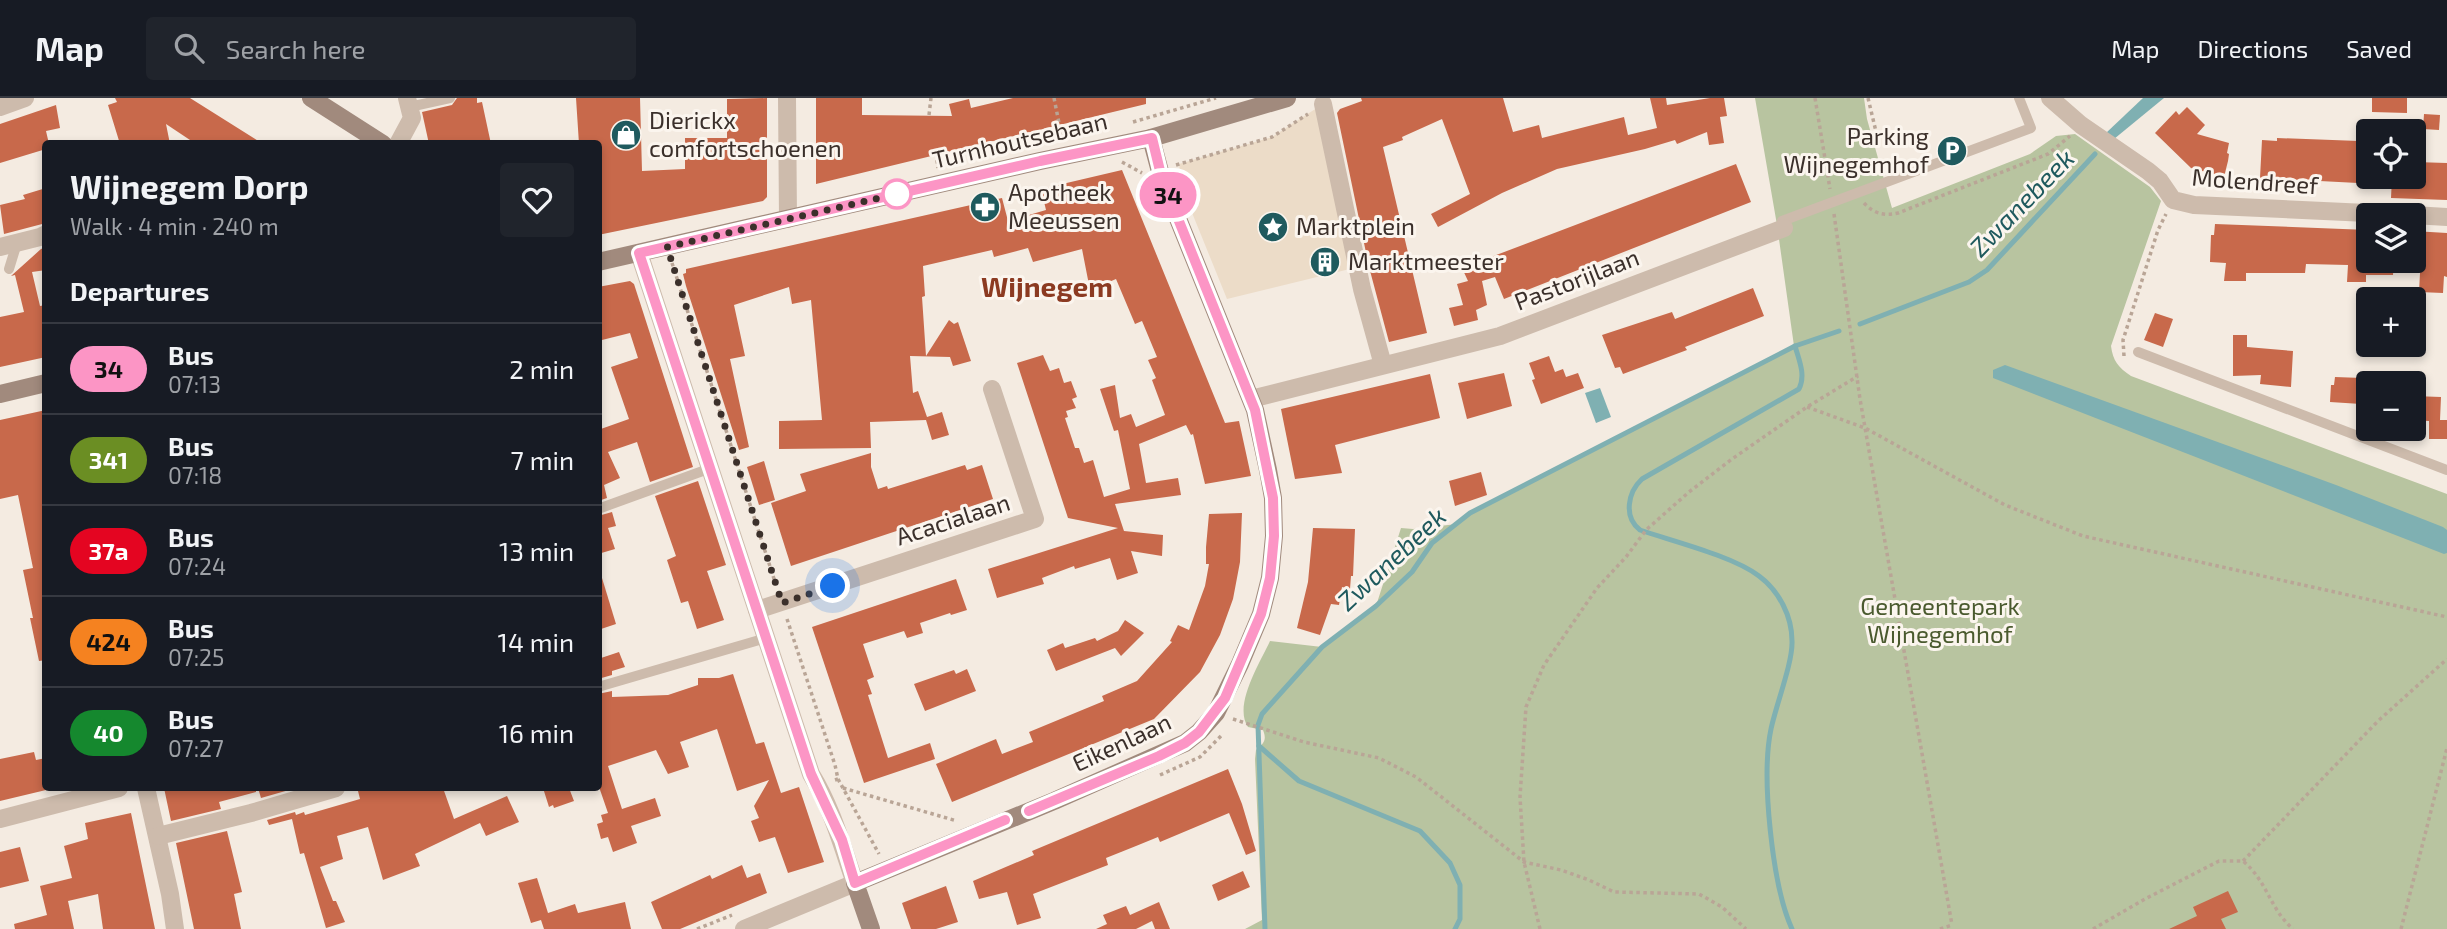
<!DOCTYPE html>
<meta charset="utf-8">
<style>
body{margin:0;font-family:"Exo 2",sans-serif;background:#20242c;color:#f1f3f6;height:100vh;display:flex;flex-direction:column;font-size:26px;white-space:nowrap}
*{box-sizing:border-box;margin:0}
p{font-size:23px;color:#9ea1a6}
.icon{flex:none;width:38px;height:38px;fill:none;stroke:currentColor;stroke-width:2;stroke-linecap:round;stroke-linejoin:round}
.map{position:relative;flex:1;overflow:hidden}
.panel{position:absolute;left:42px;top:42px;width:560px;height:651px;display:flex;flex-direction:column;background:#171b24;border-radius:7px;box-shadow:0 4px 10px #0003}
.panel>*{flex:none}
.badge{padding:0 14px;border-radius:23px;font-size:24px;line-height:46px}
.buttons{position:absolute;left:2356px;top:21px;display:grid;gap:14px}
.buttons a{display:grid;place-items:center;width:70px;height:70px;border-radius:7px;background:#171b24;box-shadow:0 4px 10px #0003;font-size:35px}
.you{position:absolute;width:35px;height:35px;margin:-18px;border:5px solid #fff;border-radius:50%;background:#1a73e8;box-shadow:0 0 0 10px #1a73e833}
.map>.badge{position:absolute;translate:-50% -50%;box-shadow:0 0 0 4px #fff}
h2{padding:0 28px;font-size:26px;line-height:63px}
.round{display:grid;place-items:center;flex:none;width:74px;height:74px;border-radius:7px;background:#20242c}
.summary{display:flex;align-items:center;justify-content:space-between;height:119px;padding:0 28px}
h1{font-size:33px;font-weight:700;line-height:52px}
ul{padding:0;list-style:none}
li{display:flex;align-items:center;gap:21px;height:91px;padding:0 28px;border-top:2px solid #363941}
li div{flex:1}
li b{display:block;font-size:26px}
li em{font-style:normal}
li .badge{min-width:77px;font-weight:700;text-align:center}
header{display:flex;align-items:center;gap:42px;box-sizing:border-box;height:98px;padding:0 35px;background:#171b24;border-bottom:2px solid #363941}
header strong{font-size:33px}
nav{display:flex;gap:38px;margin-inline-start:auto;font-size:24px}
.search{width:490px;height:63px;background:#20242c;display:flex;align-items:center;gap:18px;box-sizing:border-box;padding:0 24px;border-radius:7px;color:#9ea1a6;font-size:26px}
.map>svg:first-child{display:block}
</style>
<header>
<strong>Map</strong>
<div class="search"><svg class="icon" aria-label="search" viewBox="0 0 24 24"><circle cx="10" cy="10" r="6"/><path d="M15 15l6 6"/></svg>Search here</div>
<nav><a>Map</a><a>Directions</a><a>Saved</a></nav>
</header>
<div class="map">
<svg width="2447" height="831" viewBox="0 0 2447 831">
<rect width="100%" height="100%" fill="#f4ebe1"/>
<path fill="#b8c4a0" d="M 1755,0 L 1864,0 L 1867,21 L 1892,110 L 2030,56 L 2056,38 L 2075,36 L 2150,89 L 2161,103 L 2111,248 C 2113,263 2118,269 2131,278 L 2447,396 L 2447,831 L 1245,831 L 1262,822 L 1255,661 L 1256,652 C 1264,645 1267,642 1263,632 L 1248,629 C 1233,607 1260,565 1270,543 L 1322,549 L 1376,508 L 1401,430 L 1413,431 L 1457,426 L 1470,415 L 1794,248 L 1777,127 Z"/>
<polygon fill="#ecdcc8" points="1323,6 1358,169 1227,201 1182,90 1179,66 1272,39"/>
<g fill="#7fb0b2">
<polygon points="2143,0 2164,0 2114,41 2106,35"/>
<polygon points="2005,267 2336,387 2443,429 2447,432 2447,455 2444,456 1993,280 1993,272"/>
<polygon points="1600,290 1611,319 1596,325 1585,295"/>
</g>
<g fill="none" stroke-linecap="round" stroke-linejoin="round">
<g stroke="#7fb0b2" stroke-width="5">
<polyline points="1860,226 1969,184 1987,172 2095,56"/>
<polyline points="1259,648 1299,683 1420,733 1450,765 1460,787 1460,821 1455,831"/>
<polyline points="1265,831 1258,627 1262,616 1322,549 1376,508 1412,474 1432,445 1470,415 1795,248 1839,233"/>
<path d="M 1792,831 C 1772,787 1761,678 1771,631 C 1776,607 1793,564 1792,543 C 1792,518 1779,493 1759,478 C 1733,458 1672,443 1640,432 C 1623,419 1628,394 1642,381 L 1799,291 C 1806,277 1799,262 1795,248"/>
</g>
</g>
<g fill="#c8694b">
<polygon points="115,0 190,0 263,46 196,46 166,26 170,46 120,46 108,7 117,4"/>
<polygon points="457,0 477,0 477,5 482,4 491,46 429,46 422,14 452,7"/>
<polygon points="576,0 640,0 642,73 685,71 685,40 727,40 727,1 767,0 767,99 763,103 598,137 598,46 579,46"/>
<polygon points="816,0 862,0 862,17 952,18 949,6 969,1 971,10 1013,0 1146,0 1146,6 816,86"/>
<polygon points="1361,0 1503,0 1513,34 1539,27 1542,40 1624,19 1628,37 1657,30 1650,0 1666,0 1667,7 1710,0 1724,0 1727,18 1720,19 1724,45 1709,47 1707,34 1677,46 1675,42 1645,51 1557,71 1502,95 1438,129 1431,116 1470,96 1442,21 1402,39 1403,42 1383,49 1427,235 1389,244 1369,169 1337,15 1340,11 1362,3"/>
<polygon points="2372,0 2407,0 2407,15 2372,14"/>
<polygon points="56,7 60,30 46,33 49,46 46,46 46,51 0,65 0,26"/>
<polygon points="2187,9 2205,27 2197,36 2229,45 2227,55 2229,56 2228,63 2224,79 2191,70 2155,35 2176,13 2179,17"/>
<polygon points="2424,16 2440,17 2439,32 2423,31"/>
<polygon points="2277,40 2359,43 2358,85 2260,80 2262,42 2277,43"/>
<polygon points="2415,64 2447,65 2447,102 2391,100 2392,79 2413,79"/>
<polygon points="1736,66 1751,104 1504,201 1495,179 1482,183 1487,207 1476,212 1478,222 1454,228 1449,210 1463,207 1457,186 1468,183 1462,170"/>
<polygon points="1122,72 1225,325 1239,323 1251,378 1205,386 1193,336 1191,337 1186,327 1139,346 1146,385 1178,380 1181,397 1115,406 1124,433 1163,437 1162,458 1131,453 1138,475 1117,482 1110,460 1075,471 1074,468 1042,480 1044,486 997,500 988,471 1118,430 1068,420 1017,265 1043,257 1050,273 1059,270 1064,285 1071,283 1077,299 1072,301 1076,310 1066,313 1068,319 1065,320 1075,350 1079,350 1084,365 1093,362 1104,399 1130,391 1118,332 1114,333 1100,291 1115,287 1120,320 1131,316 1136,329 1165,317 1152,282 1156,280 1148,262 1157,259 1142,223 1135,226 1116,181 1090,192 1082,151 1033,164 1028,150 994,159 992,152 923,168 925,198 922,199 926,258 949,222 954,226 958,224 971,263 953,268 950,259 910,258 913,295 918,293 927,319 942,314 949,337 932,342 926,322 870,324 871,350 779,351 779,323 822,322 811,202 792,206 789,189 734,207 745,258 730,261 749,349 739,352 686,188 683,176 686,175 686,171 1002,100 1008,123 1046,112 1041,91"/>
<polygon points="46,90 46,125 4,136 0,107 25,101 23,97"/>
<polygon points="2215,126 2368,132 2368,163 2394,163 2393,177 2366,177 2366,184 2347,184 2348,167 2306,166 2305,175 2246,175 2246,183 2224,183 2226,165 2210,164 2211,137 2214,137"/>
<polygon points="2413,133 2447,135 2447,179 2444,178 2443,195 2419,194 2420,175 2413,175"/>
<polygon points="46,149 46,172 32,174 40,208 46,207 46,259 0,269 0,219 24,214 15,177 11,178 41,151"/>
<polygon points="630,183 634,186 693,369 650,384 637,344 608,354 620,380 604,387 607,400 598,403 598,332 629,321 611,269 638,260 630,235 598,243 598,189"/>
<polygon points="1753,190 1764,218 1685,249 1687,252 1623,276 1620,269 1615,270 1602,237 1672,214 1675,221"/>
<polygon points="2155,215 2173,221 2163,249 2144,242"/>
<polygon points="2233,237 2247,237 2247,249 2293,253 2291,289 2260,286 2261,277 2233,278"/>
<polygon points="1549,258 1555,274 1563,271 1566,279 1578,275 1584,290 1541,306 1532,282 1535,281 1529,265"/>
<polygon points="1504,275 1512,308 1467,321 1458,285"/>
<polygon points="1430,276 1440,320 1335,347 1342,375 1295,381 1281,311"/>
<polygon points="2335,279 2362,280 2361,306 2330,304 2331,287 2334,287"/>
<polygon points="2413,298 2441,299 2440,322 2447,322 2447,341 2429,341 2429,323 2413,322"/>
<polygon points="46,312 46,562 39,563 30,520 33,520 23,472 33,470 18,397 0,401 0,322"/>
<polygon points="871,355 871,369 878,391 887,388 888,391 965,367 967,372 982,367 993,401 791,468 771,405 806,393 800,376"/>
<polygon points="764,363 775,402 759,407 747,369"/>
<polygon points="1481,374 1487,397 1455,408 1449,383"/>
<polygon points="698,383 726,467 707,473 724,522 697,531 688,503 681,505 667,462 676,458 655,398"/>
<polygon points="612,414 616,428 608,430 615,451 598,456 598,418"/>
<polygon points="1242,415 1240,464 1233,501 1220,537 1200,574 1154,621 952,704 936,666 996,641 1002,656 1033,644 1029,634 1104,603 1102,598 1137,583 1172,544 1170,543 1178,527 1189,532 1205,488 1209,466 1206,466 1206,449 1209,416"/>
<polygon points="1313,430 1355,431 1353,478 1351,478 1350,491 1342,489 1339,507 1331,506 1320,537 1297,530 1308,484"/>
<polygon points="602,480 616,526 598,532 598,481"/>
<polygon points="956,481 967,512 951,517 950,515 920,525 923,535 907,540 904,533 863,546 874,579 867,582 872,596 868,597 888,660 930,645 935,661 864,685 812,529"/>
<polygon points="1125,522 1144,535 1121,558 1115,550 1056,573 1047,552 1063,545 1065,550 1095,540 1097,543 1118,533"/>
<polygon points="619,554 625,569 612,573 612,577 598,581 598,561"/>
<polygon points="967,571 976,593 925,613 914,586 954,572 956,576"/>
<polygon points="733,576 756,646 764,644 781,695 799,689 824,764 788,775 775,739 759,744 751,723 759,720 754,708 769,682 737,693 717,631 680,644 689,669 668,676 656,652 608,668 622,711 655,700 661,718 631,728 637,745 613,754 608,739 601,741 597,726 603,724 601,717 608,715 598,686 598,596 612,593 612,599 668,597 698,587 698,580 719,580"/>
<polygon points="34,654 36,662 46,660 46,692 0,703 0,661"/>
<polygon points="1228,671 1242,706 1256,753 1246,757 1229,715 1160,744 1158,739 1136,748 1106,760 1108,767 1033,796 1041,820 1017,827 1007,794 979,801 973,783 1034,757 1032,753"/>
<polygon points="164,690 256,690 256,694 219,704 221,711 171,723"/>
<polygon points="258,690 289,690 289,692 261,700"/>
<polygon points="370,690 443,690 454,721 507,698 519,724 486,738 480,725 415,756 420,768 383,782 368,729 337,738 343,761 320,769 333,803 336,803 345,824 326,830 304,755 300,756 292,721 269,727 267,722 295,714 296,717 304,714 305,717 360,701 358,693"/>
<polygon points="543,690 569,690 574,703 554,710 553,707 549,709"/>
<polygon points="131,715 155,831 103,831 98,796 68,803 74,831 15,831 14,826 47,817 40,788 72,780 64,748 88,741 85,725"/>
<polygon points="227,733 242,794 234,796 241,831 194,831 176,745"/>
<polygon points="20,749 29,783 0,790 0,754"/>
<polygon points="742,767 747,780 760,775 767,795 680,831 662,831 651,804 710,777 712,781"/>
<polygon points="1243,773 1250,789 1218,803 1212,787"/>
<polygon points="537,780 548,815 575,806 578,815 625,804 631,831 544,831 541,822 531,825 518,785"/>
<polygon points="946,788 958,824 936,831 911,831 902,805"/>
<polygon points="2228,793 2238,814 2221,821 2226,831 2169,831 2197,818 2193,809"/>
<polygon points="1159,804 1170,831 1155,831 1152,823 1136,831 1096,831 1107,826 1103,817 1126,808 1130,817"/>
</g>
<g fill="none" stroke-linecap="round" stroke-linejoin="round">
<g stroke="#b9a596" stroke-width="3.5" stroke-dasharray="3.5 3.5" stroke-linecap="butt">
<polyline points="1054,0 1062,40"/>
<polyline points="1815,0 1830,91"/>
<polyline points="1868,0 1878,42"/>
<polyline points="929,17 931,0"/>
<polyline points="1133,24 1216,0"/>
<polyline points="936,55 938,70"/>
<polyline points="1122,64 1142,75"/>
<polyline points="1176,67 1272,39 1308,16"/>
<path d="M 1864,105 C 1874,116 1885,118 1898,115 L 2048,56 L 2070,38"/>
<polyline points="1834,116 1860,301 1952,827"/>
<polyline points="672,165 776,487"/>
<polyline points="2124,258 2123,242 2158,132 2166,116"/>
<polyline points="1807,309 1865,330 2005,407 2083,438 2447,519"/>
<polyline points="787,521 835,667 838,681 835,682"/>
<polyline points="1233,621 1304,644 1379,660 1416,679 1524,764 1561,772 1589,782 1614,794 1699,796 1722,809 1746,831"/>
<polyline points="1160,677 1200,659 1223,636"/>
<polyline points="838,681 879,756"/>
<polyline points="843,690 957,723"/>
<polyline points="2243,763 2378,623 2447,561"/>
<polyline points="697,831 732,817"/>
<polyline points="1540,831 1524,764 1520,699 1526,609 1544,567 1597,490 1626,459 1646,432 1689,394 1732,361 1807,309 1858,278"/>
<polyline points="1940,831 1952,827"/>
<path d="M 2093,831 L 2145,801 L 2219,763 L 2243,763 C 2268,784 2269,810 2293,831"/>
<polyline points="2401,831 2447,650"/>
</g>
<g stroke="#cdbbac" stroke-width="10">
<polyline points="409,9 450,0"/>
<polyline points="1784,130 1782,123 2031,30 2019,0"/>
<polyline points="9,171 17,145"/>
<polyline points="2138,254 2447,372"/>
<polyline points="598,411 711,370"/>
<polyline points="598,589 766,540"/>
</g>
<g stroke="#cdbbac" stroke-width="18">
<polyline points="787,0 788,121"/>
<polyline points="2050,0 2081,27 2148,73 2160,83 2173,102 2194,107 2410,117"/>
<polyline points="1323,6 1362,191 1383,267"/>
<polyline points="0,9 25,0"/>
<polyline points="398,46 412,20 407,0"/>
<polyline points="2413,117 2447,119"/>
<polyline points="0,149 40,139 46,136"/>
<path d="M 639,155 L 811,676 C 832,710 842,748 855,785 L 744,831"/>
<polyline points="1251,301 1500,238 1784,130"/>
<polyline points="757,512 1035,421 992,291"/>
<polyline points="146,690 170,796 175,831"/>
<polyline points="0,721 119,690"/>
<polyline points="158,738 251,715 336,690"/>
</g>
<g stroke="#a18a7d" stroke-width="18">
<polyline points="311,0 383,46"/>
<polyline points="598,164 1040,63 1151,40 1287,0"/>
<polyline points="0,296 46,285"/>
<polyline points="871,831 855,785 1054,703 1185,645 1199,634 1216,615 1240,566 1261,516 1270,480 1274,438 1273,400 1268,372 1255,312 1162,81 1151,40"/>
</g>
</g>
<g fill="none" stroke-linecap="round" stroke-linejoin="round">
<g stroke="#fff" stroke-width="16">
<polyline id="line" points="1005,722 855,785 842,742 811,676 639,155 1040,63 1152,40 1162,81 1255,312 1273,400 1274,438 1270,480 1261,516 1225,600 1199,634 1185,645 1159,658 1029,713"/>
</g>
<use href="#line" stroke="#fc95c5" stroke-width="10"/>
<polyline stroke="#3b302b" stroke-width="7" stroke-dasharray="0 12.6" points="833,488 782,505 667,149 897,96"/>
</g>
<defs>
<g id="shop-disc" transform="scale(1.575)"><circle r="9.5" fill="#1f5a5e" stroke="#fbf5ee"/><path d="M-5-2.5h2.3a2.7 3.5 0 0 1 5.4 0H5L5.5 6h-11ZM-1.5-2.5h3a1.5 2.3 0 0 0-3 0Z" fill="#fff"/></g>
<g id="parking-disc" transform="scale(1.575)"><circle r="9.5" fill="#1f5a5e" stroke="#fbf5ee"/><path d="M-3.5-5.5H1a3.5 3.5 0 0 1 0 7H-1V5.5H-3.5ZM-1-3.4V-.6H.8a1.4 1.4 0 0 0 0-2.8Z" fill="#fff"/></g>
<g id="pharmacy-disc" transform="scale(1.575)"><circle r="9.5" fill="#1f5a5e" stroke="#fbf5ee"/><path d="M-2-6h4v4h4v4h-4v4h-4v-4h-4v-4h4Z" fill="#fff"/></g>
<g id="sight-disc" transform="scale(1.575)"><circle r="9.5" fill="#1f5a5e" stroke="#fbf5ee"/><path d="M0-6L1.8-2.2L6-1.7L2.9 1.2L3.7 5.4L0 3.3L-3.7 5.4L-2.9 1.2L-6-1.7L-1.8-2.2Z" fill="#fff"/></g>
<g id="building-disc" transform="scale(1.575)"><circle r="9.5" fill="#1f5a5e" stroke="#fbf5ee"/><path d="M-4-6H4V6H1V3H-1V6H-4ZM-2.5-4.3h1.7v1.8h-1.7ZM.8-4.3h1.7v1.8H.8ZM-2.5-1h1.7V.8h-1.7ZM.8-1h1.7V.8H.8Z" fill="#fff"/></g>
</defs>
<g fill-rule="evenodd">
<use href="#shop-disc" x="626" y="37"/>
<use href="#parking-disc" x="1952" y="53"/>
<use href="#pharmacy-disc" x="985" y="109"/>
<use href="#sight-disc" x="1273" y="129"/>
<use href="#building-disc" x="1325" y="164"/>
</g>
<circle fill="#fff" stroke="#fc95c5" stroke-width="3.5" cx="897" cy="96" r="14"/>
<g text-anchor="middle" stroke-width="6" stroke-linejoin="round" paint-order="stroke">
<g font-size="24" fill="#3b302b" stroke="#fbf5ee" text-anchor="start">
<text x="649" y="31">Dierickx<tspan x="649" dy="28">comfortschoenen</tspan></text>
<text x="1929" y="47" text-anchor="end">Parking<tspan x="1929" dy="28">Wijnegemhof</tspan></text>
<text x="1008" y="103">Apotheek<tspan x="1008" dy="28">Meeussen</tspan></text>
<text x="1296" y="137">Marktplein</text>
<text x="1348" y="172">Marktmeester</text>
</g>
<g font-size="24" fill="#3b302b" stroke="#fbf5ee">
<text transform="translate(1020 43) rotate(-13)" y="8">Turnhoutsebaan</text>
<text transform="translate(2255 84) rotate(4)" y="8">Molendreef</text>
<text transform="translate(1577 182) rotate(-21)" y="8">Pastorijlaan</text>
<text transform="translate(953 422) rotate(-18)" y="8">Acacialaan</text>
<text transform="translate(1122 645) rotate(-25)" y="8">Eikenlaan</text>
</g>
<g font-size="24" fill="#4a5a2e" stroke="#fbf5ee">
<text x="1940" y="517">Gemeentepark<tspan x="1940" dy="28">Wijnegemhof</tspan></text>
</g>
<g font-size="26" font-style="italic" fill="#1f5a5e" stroke="#fbf5ee">
<text transform="translate(2022 105) rotate(-46)" y="9">Zwanebeek</text>
<text transform="translate(1392 461) rotate(-43)" y="9">Zwanebeek</text>
</g>
<g font-size="28" font-weight="bold" fill="#8c3b22" stroke="#fbf5ee">
<text x="1047" y="199">Wijnegem</text>
</g>
</g>
</svg>
<div class="buttons">
<a><svg class="icon" aria-label="locate" viewBox="0 0 24 24"><circle cx="12" cy="12" r="6"/><path d="M12 2v4M12 18v4M2 12h4M18 12h4"/></svg></a>
<a><svg class="icon" aria-label="layers" viewBox="0 0 24 24"><path d="M12 4l9 5-9 5-9-5zM3 14l9 5 9-5"/></svg></a>
<a>+</a>
<a>−</a>
</div>
<div class="you" style="left:833px;top:488px"></div>
<b class="badge" style="left:1168px;top:97px;background:#fc95c5;color:#111">34</b>
<section class="panel">
<div class="summary"><div><h1>Wijnegem Dorp</h1><p>Walk · 4 min · 240 m</p></div><a class="round"><svg class="icon" aria-label="heart" viewBox="0 0 24 24"><path d="M12 20l-8-8c-3-5 5-10 8-4 3-6 11-1 8 4z"/></svg></a></div>
<h2>Departures</h2>
<ul>
<li><span class="badge" style="background:#fc95c5;color:#111">34</span><div><b>Bus</b><p>07:13</p></div><em>2 min</em></li>
<li><span class="badge" style="background:#6b8e23;color:#fff">341</span><div><b>Bus</b><p>07:18</p></div><em>7 min</em></li>
<li><span class="badge" style="background:#e40521;color:#fff">37a</span><div><b>Bus</b><p>07:24</p></div><em>13 min</em></li>
<li><span class="badge" style="background:#f58220;color:#111">424</span><div><b>Bus</b><p>07:25</p></div><em>14 min</em></li>
<li><span class="badge" style="background:#15882e;color:#fff">40</span><div><b>Bus</b><p>07:27</p></div><em>16 min</em></li>
</ul>
</section>
</div>
